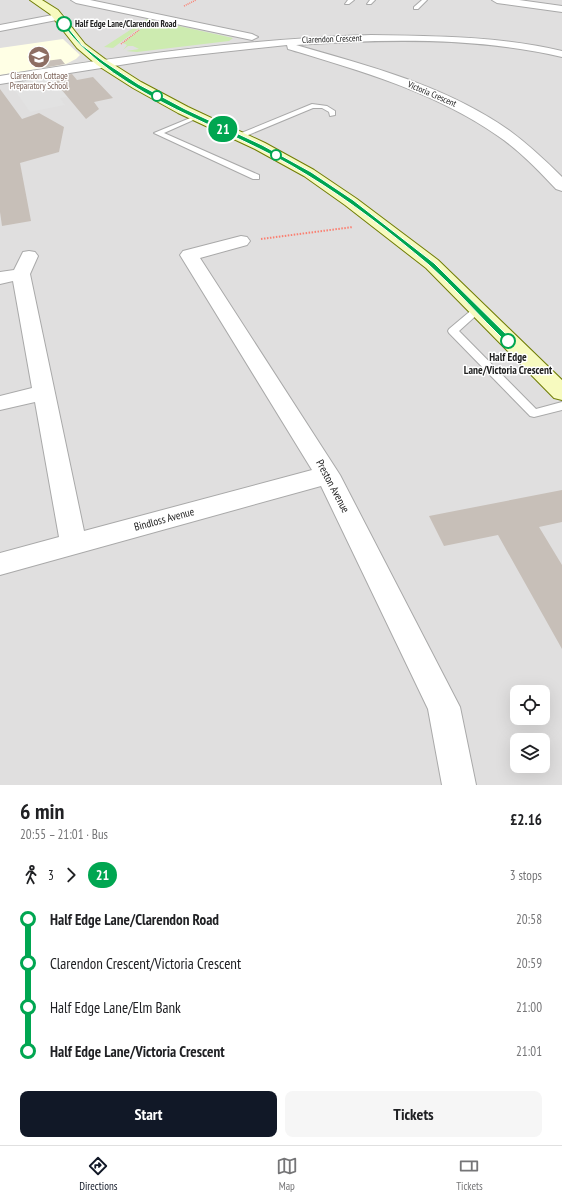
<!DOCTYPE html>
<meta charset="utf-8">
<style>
body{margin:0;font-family:"PT Sans Narrow",sans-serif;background:#f6f6f6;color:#202124;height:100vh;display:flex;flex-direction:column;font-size:15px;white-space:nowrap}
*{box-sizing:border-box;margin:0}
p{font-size:13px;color:#757577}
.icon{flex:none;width:22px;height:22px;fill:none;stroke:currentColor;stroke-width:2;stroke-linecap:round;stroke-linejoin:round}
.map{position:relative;height:785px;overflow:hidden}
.drawer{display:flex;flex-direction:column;background:#fff;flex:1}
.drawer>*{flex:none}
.badge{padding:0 8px;border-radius:13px;font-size:14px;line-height:26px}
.fabs{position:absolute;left:510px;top:685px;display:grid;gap:8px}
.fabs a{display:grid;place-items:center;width:40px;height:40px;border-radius:8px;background:#fff;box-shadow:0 4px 16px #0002;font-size:20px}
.map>.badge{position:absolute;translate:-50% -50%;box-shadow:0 0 0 2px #fff}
.legs{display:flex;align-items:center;gap:6px;height:44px;padding:0 20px;font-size:13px}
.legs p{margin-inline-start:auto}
.head{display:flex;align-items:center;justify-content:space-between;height:68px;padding:0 20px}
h1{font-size:22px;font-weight:600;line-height:30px}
.action{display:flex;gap:8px;margin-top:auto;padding:8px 20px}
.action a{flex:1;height:46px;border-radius:8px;background:#111827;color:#fff;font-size:16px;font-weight:600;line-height:46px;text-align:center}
.action a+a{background:#f6f6f6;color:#202124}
ul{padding:0 20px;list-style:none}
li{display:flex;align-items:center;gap:14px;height:44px;font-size:15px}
li i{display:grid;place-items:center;width:6px;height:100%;margin:0 5px;background:currentColor}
li i::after{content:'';width:10px;height:10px;margin:-5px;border:3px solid;border-radius:50%;background:#fff}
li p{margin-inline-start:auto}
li:first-child i{background:linear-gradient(#0000 50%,currentColor 0)}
li:last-child i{background:linear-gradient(currentColor 50%,#0000 0)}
.menu{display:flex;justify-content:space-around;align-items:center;height:56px;border-top:1px solid #e0e0e0;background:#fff;font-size:11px;color:#757577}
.menu a{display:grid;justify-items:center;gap:2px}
.menu .selected{color:#111827}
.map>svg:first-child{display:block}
</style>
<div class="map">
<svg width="562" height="785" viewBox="0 0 562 785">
<rect width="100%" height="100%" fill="#f2efe9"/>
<path fill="#e0dfdf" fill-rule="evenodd" d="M 0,0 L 562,0 L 562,785 L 0,785 ZM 517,692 L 543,692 L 543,718 L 517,718 ZM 517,740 L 543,740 L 543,766 L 517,766 Z"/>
<polygon fill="#ffffe5" points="63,39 80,55 76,59 66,64 0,75 0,48"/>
<g fill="#cdebb0">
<polygon points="147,19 150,20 113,48 104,47"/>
<polygon points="152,20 233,38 229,41 137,52 126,51 139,49 133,46 128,46 123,50 127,45 123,43"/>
</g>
<polygon fill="#e2e2e2" points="58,77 74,96 60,98 65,105 30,112 11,85"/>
<g fill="#c7bfb8">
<polygon points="61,59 65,64 43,68 38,62"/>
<polygon points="72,74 77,80 93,77 113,98 94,102 99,109 86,119 51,77"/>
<polygon points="0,89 22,119 39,113 64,127 59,152 20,163 31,221 2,226 0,212"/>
<polygon points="562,490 562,522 539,527 562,565 562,649 498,535 444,546 429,516"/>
</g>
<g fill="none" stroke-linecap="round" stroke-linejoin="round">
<g stroke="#a9a9a9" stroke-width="2">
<g id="lane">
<polygon points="348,0 354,0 349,4 345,4"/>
<polygon points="370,0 375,0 371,4 367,4"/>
<polygon points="422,0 427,0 418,9 414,9 414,7"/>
<polygon points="312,104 327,106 335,111 335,115 330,116 329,112 322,108 313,108 241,138 234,136"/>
<polygon points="195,116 200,117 164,133 259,175 259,179 253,179 154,133"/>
<polygon points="477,307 482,310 480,312 459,331 536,409 562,402 562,410 534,417 530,416 449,333 448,331 449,329 474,308"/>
</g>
</g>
<g stroke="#a9a9a9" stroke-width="2">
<g id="street">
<polygon points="71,0 90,0 252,34 258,37 252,40 76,3"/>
<polygon points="492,0 519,0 562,6 562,12 497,3"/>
<polygon points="58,14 62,15 63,17 62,19 0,31 0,25"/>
<path d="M 371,35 C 435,36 499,36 562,51 L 562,57 C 478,37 383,39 296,45 C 369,66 447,86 510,131 C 529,145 545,160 562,177 L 562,191 L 556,189 C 538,170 520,151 498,136 C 435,92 361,71 288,49 L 287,45 L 158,59 L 0,84 L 0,76 C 123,56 246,39 371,35 Z"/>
<polygon points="241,236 247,237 250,241 247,245 200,258 340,475 460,707 476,785 442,785 428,709 321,486 0,575 0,553 59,537 35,402 0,410 0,396 32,388 13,281 0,284 0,272 14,270 23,252 29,251 35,252 38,256 30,274 84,531 312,470 180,255 183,251"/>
</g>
</g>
<g stroke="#707d05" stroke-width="2">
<polygon id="secondary" points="30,0 42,0 58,10 85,44 105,59 141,82 188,107 265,143 314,170 357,199 438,260 562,380 562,400 554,398 426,268 345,205 304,176 255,149 178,113 133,88 97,65 77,48 50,14"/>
</g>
<g stroke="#fa8072" stroke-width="1.5" stroke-dasharray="1 1" stroke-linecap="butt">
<polyline points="184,6 196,0"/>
<polyline points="121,44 139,30"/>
</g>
<polyline stroke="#fa8072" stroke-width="2" stroke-dasharray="1.5 1.5" stroke-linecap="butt" points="261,239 353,227"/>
<use href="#lane" fill="#fff" fill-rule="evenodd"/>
<use href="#street" fill="#fff" fill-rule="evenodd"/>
<use href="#secondary" fill="#f7fabf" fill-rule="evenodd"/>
</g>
<path fill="#00a651" stroke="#fff" d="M 62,24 L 65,24 L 82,45 L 103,61 L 138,84 L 185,109 L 262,145 L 311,172 L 353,200 L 434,263 L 511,339 L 511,342 L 506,342 C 480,317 456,289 429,265 C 391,233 350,201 307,175 C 228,125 120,101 62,24 Z"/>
<defs>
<g id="school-disc" transform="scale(1.15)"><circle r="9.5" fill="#8d6e63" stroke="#fff"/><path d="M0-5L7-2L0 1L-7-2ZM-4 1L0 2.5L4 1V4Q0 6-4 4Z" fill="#fff"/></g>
</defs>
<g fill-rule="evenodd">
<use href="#school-disc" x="39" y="57"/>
</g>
<g fill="#fff" stroke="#00a651" stroke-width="2">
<circle cx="64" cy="24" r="7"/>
<circle cx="157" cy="96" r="5"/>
<circle cx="276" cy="155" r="5"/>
<circle cx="508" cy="341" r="7"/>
</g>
<g text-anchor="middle" stroke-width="3" stroke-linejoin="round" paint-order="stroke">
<g font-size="9" font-weight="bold" fill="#222" stroke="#fff" text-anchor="start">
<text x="75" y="27">Half Edge Lane/Clarendon Road</text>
</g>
<g font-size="9" fill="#222" stroke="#fff">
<text transform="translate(332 39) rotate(-2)" y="3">Clarendon Crescent</text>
<text transform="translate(432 94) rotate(23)" y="3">Victoria Crescent</text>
</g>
<g font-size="9" fill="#785e54" stroke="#fff">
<text x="39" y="79">Clarendon Cottage<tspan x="39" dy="10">Preparatory School</tspan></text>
</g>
<g font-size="11" font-weight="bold" fill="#222" stroke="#fff">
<text x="508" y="361">Half Edge<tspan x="508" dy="13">Lane/Victoria Crescent</tspan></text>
</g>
<g font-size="11" fill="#222" stroke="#fff">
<text transform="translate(333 486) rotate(62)" y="4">Preston Avenue</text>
<text transform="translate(164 519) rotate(-15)" y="4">Bindloss Avenue</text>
</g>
</g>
</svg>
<div class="fabs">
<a><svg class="icon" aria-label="locate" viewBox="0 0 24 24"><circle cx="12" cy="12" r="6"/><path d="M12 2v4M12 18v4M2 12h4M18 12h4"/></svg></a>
<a><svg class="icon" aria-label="layers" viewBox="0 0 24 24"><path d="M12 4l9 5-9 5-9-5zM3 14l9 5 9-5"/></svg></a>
</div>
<b class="badge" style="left:223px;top:129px;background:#00a651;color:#fff">21</b>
</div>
<section class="drawer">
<div class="head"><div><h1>6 min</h1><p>20:55 – 21:01 · Bus</p></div><b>£2.16</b></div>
<div class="legs"><svg class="icon" aria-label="walk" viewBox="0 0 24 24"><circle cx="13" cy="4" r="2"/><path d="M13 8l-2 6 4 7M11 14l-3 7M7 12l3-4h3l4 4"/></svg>3<svg class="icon" aria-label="forward" viewBox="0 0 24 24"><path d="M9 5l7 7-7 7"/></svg><b class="badge" style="background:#00a651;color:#fff">21</b><p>3 stops</p></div>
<ul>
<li><i style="color:#00a651"></i><b>Half Edge Lane/Clarendon Road</b><p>20:58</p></li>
<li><i style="color:#00a651"></i><span>Clarendon Crescent/Victoria Crescent</span><p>20:59</p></li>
<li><i style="color:#00a651"></i><span>Half Edge Lane/Elm Bank</span><p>21:00</p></li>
<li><i style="color:#00a651"></i><b>Half Edge Lane/Victoria Crescent</b><p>21:01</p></li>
</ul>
<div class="action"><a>Start</a><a>Tickets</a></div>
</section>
<nav class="menu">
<a class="selected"><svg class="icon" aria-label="directions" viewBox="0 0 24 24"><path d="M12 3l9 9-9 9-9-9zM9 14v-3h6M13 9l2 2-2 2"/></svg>Directions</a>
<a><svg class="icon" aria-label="map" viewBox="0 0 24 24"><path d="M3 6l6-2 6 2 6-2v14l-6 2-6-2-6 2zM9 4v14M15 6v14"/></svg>Map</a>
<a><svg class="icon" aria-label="tickets" viewBox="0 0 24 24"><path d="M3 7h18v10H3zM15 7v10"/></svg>Tickets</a>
</nav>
